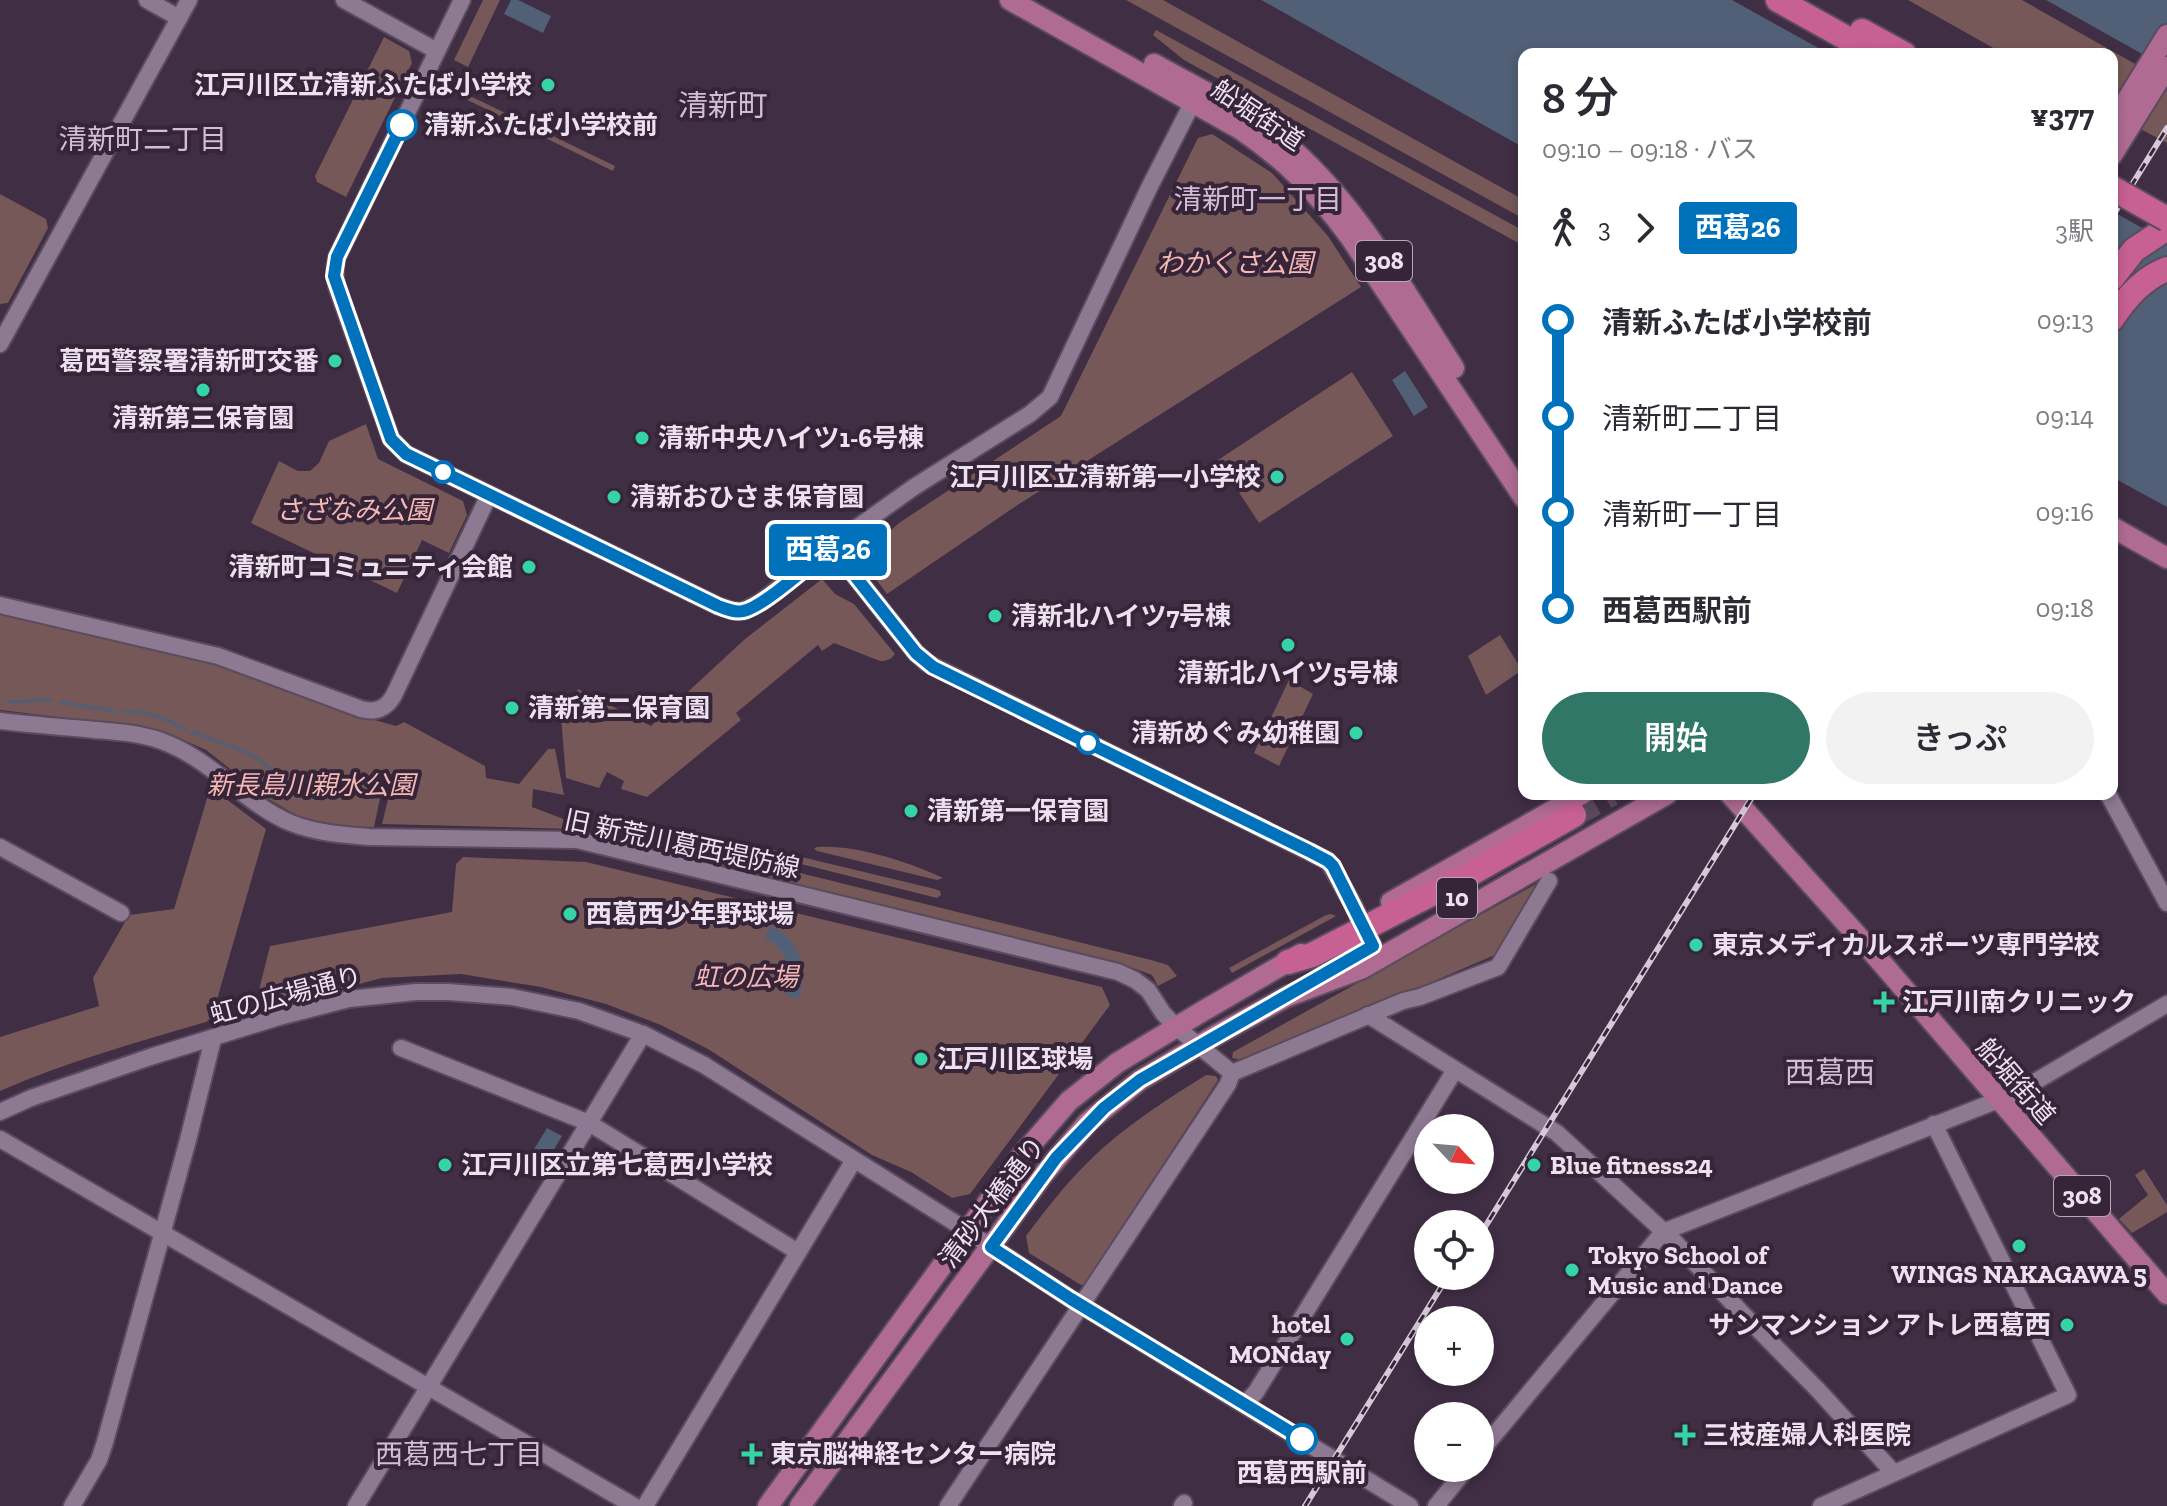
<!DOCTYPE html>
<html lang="ja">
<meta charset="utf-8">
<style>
body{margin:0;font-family:"Zilla Slab","Noto Sans JP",serif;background:#f2f2f3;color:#2b2b33;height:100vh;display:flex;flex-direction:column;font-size:30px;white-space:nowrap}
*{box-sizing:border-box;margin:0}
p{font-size:26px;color:#7c7c81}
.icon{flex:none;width:44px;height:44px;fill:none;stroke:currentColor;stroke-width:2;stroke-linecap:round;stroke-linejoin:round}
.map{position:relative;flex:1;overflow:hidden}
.panel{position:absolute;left:1518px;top:48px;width:600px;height:752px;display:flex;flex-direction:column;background:#fff;border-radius:16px;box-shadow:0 4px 12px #0003}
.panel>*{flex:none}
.badge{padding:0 16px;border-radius:6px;font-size:28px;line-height:52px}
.needle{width:52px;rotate:116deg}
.buttons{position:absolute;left:1414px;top:1114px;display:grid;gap:16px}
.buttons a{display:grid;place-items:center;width:80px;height:80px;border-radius:50%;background:#fff;box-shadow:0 4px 12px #0003;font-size:40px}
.map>.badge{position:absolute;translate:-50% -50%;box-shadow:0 0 0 4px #fff}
.legs{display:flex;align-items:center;gap:12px;height:88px;padding:0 24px;font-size:26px}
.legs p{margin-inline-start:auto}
.summary{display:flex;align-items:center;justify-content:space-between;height:136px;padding:0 24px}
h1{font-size:44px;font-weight:600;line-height:60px}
.action{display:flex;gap:16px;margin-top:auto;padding:16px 24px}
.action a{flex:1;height:92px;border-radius:48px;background:#307767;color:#fff;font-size:32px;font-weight:600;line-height:92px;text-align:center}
.action a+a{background:#f2f2f3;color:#2b2b33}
ul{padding:0 24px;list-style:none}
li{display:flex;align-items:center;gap:28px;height:96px;font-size:30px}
li i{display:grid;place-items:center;width:12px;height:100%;margin:0 10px;background:currentColor}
li i::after{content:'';width:20px;height:20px;margin:-10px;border:6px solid;border-radius:50%;background:#fff}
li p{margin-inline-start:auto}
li:first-child i{background:linear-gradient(#0000 50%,currentColor 0)}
li:last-child i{background:linear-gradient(currentColor 50%,#0000 0)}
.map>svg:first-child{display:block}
</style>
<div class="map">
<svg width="2167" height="1506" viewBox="0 0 2167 1506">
<rect width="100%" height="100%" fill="#402e44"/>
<g fill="#755857">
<polygon points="483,0 500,0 468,67 454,60"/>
<polygon points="1126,0 1163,0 1524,200 1524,219"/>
<polygon points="1908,0 2022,0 2167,82 2167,143 2112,114 2112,54 2004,54"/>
<polygon points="1156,30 1524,231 1524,246 1184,60 1153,35"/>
<polygon points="384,37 409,51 412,63 346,197 317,182 315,176"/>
<polygon points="443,83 615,166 613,171 441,87"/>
<polygon points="1212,134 1272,173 1328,236 1361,287 1016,506 887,594 860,558 899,523 1061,416 1198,138"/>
<polygon points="0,194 46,219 48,228 8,303 0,304"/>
<polygon points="1352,372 1393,436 1259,523 1218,460"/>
<polygon points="366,424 378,459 463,501 467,515 449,553 422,540 397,593 251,523 279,461 298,471 310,471 319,463 329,441"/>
<path d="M 822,579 L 835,594 L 854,604 L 895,654 C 890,660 887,661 880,661 L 834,643 L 822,651 L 818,645 L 736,713 L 741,720 L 647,797 L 621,789 L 624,781 L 607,772 L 599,788 L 566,778 L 560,705 L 570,705 L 578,689 L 651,726 L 745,639 Z"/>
<polygon points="0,614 204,659 368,718 396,726 404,722 485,766 486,778 519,784 548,749 555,749 564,795 533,789 532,807 574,823 572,829 382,824 394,774 385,774 374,827 331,826 296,815 267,798 206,750 168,733 142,727 0,710"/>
<polygon points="1500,635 1522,670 1486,695 1468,656"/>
<polygon points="1289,680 1313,694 1279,766 1254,753"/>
<path d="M 213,789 L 266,829 L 212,1017 L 206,1022 C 137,1042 66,1062 0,1091 L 0,1037 L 99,1006 L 93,978 L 129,915 L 174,909 L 209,792 Z"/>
<polygon points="656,828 728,855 1151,960 1168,965 1177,976 1158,986 1152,975 1133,968 654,849 655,840 652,839"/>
<polygon points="722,838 935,889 940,891 941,895 937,898 725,845 720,843"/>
<path d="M 817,847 C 854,844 910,862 943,878 L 937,880 L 817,851 L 814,849 Z"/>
<polygon points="463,857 586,862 1102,987 1110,1005 970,1194 952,1198 911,1172 872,1155 708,1049 661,1025 606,1004 541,987 461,974 382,978 269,1008 261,1010 255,1006 270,946 452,912 456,864"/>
<polygon points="1545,879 1502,952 1247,1061 1232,1058 1233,1052"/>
<polygon points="1331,914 1336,916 1232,973 1229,968 1326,915"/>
<path d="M 1206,1075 L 1216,1076 L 1218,1080 L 1085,1284 L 1081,1285 L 1029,1253 L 1026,1236 C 1050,1204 1074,1173 1104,1147 C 1136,1119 1171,1097 1206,1075 Z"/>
<polygon points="2144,1169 2167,1205 2167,1212 2132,1233 2119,1219 2148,1195 2135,1175"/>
</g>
<g fill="#515f77">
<polygon points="511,0 518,0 551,16 543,33 504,14"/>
<polygon points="1261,0 1732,0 1829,54 1524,54 1524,148"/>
<polygon points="2046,0 2167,0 2167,68"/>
<polygon points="2112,211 2167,242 2167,507 2112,477"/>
<polygon points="1405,371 1428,407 1414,416 1392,380"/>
<path d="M 771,925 C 800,941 809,969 798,1000 L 785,994 C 791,972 788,949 765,938 Z"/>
<polygon points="547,1128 562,1136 540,1173 525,1164"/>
</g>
<polygon fill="#402e44" points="1257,0 1261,0 1524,148 1524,152 1259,3"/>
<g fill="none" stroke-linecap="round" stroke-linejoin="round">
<g stroke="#515f77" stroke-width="3">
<polyline points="7,702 51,700"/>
<polyline points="60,702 114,711"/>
<path d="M 122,711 C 146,711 166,718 186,730"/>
<path d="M 193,732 C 221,744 263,752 279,780"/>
<polyline points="324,790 353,789"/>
</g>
<polyline stroke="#5a495e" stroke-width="24" stroke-dasharray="24 12" stroke-linecap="butt" points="1574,815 1612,794"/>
<g stroke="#5a4b5d" stroke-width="20">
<g id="minor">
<polyline points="147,0 179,18"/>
<polyline points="344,0 437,51"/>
<path d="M 462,0 L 337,257 C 334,268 334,276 337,287 L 391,439 L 406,454 L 718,606 L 734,611 L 743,611 L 761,602 L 848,534 L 914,487 L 1030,414 L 1050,397 L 1149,188 L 1198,92"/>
<polyline points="0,344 189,0"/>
<polyline points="832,547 916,653 927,663 1328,861 1354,906 1373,946"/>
<path d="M 0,605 L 218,656 L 361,709 C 376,713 386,709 394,695 L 489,495"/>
<path d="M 0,721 C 28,724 57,727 85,729 C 113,732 142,732 169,744 C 214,763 246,804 291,823 C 316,833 343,835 369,837 L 577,840 L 1118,972 L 1135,980 L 1148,990 L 1163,1013 L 1176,1027 L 1232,1073 L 1403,1001 L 1420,997 L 1498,967 L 1549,881"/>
<polyline points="2108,794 2167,903"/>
<polyline points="0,847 121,913"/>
<polyline points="1368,1015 1557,1133 1675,1242 1741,1312 1817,1389 1894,1473"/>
<polyline points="401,1048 589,1123 798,1252"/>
<polyline points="0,1112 31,1098 150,1057 279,1017 349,999 416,992 448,992 512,997 579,1011 643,1034 704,1065 952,1221 1071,1299 1410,1506"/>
<polyline points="0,1139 634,1506"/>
<polyline points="1245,1404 1256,1392 1455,1070"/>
<polyline points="1480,1452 1663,1232 2016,1093 2167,1004"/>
<polyline points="72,1506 99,1460 105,1442 188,1140 213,1039"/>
<polyline points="356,1506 643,1034"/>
<polyline points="645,1506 854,1160"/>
<polyline points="948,1506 1228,1084 1232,1073"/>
<polyline points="1182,1506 1184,1503"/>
<polyline points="1436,1506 1467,1468"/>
<polyline points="1821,1506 2068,1395 1934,1124"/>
</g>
</g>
<g stroke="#5a4b5d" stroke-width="24">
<g id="major">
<path d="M 1010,0 L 1240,129 C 1287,161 1317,192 1350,237 L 1524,498"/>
<path d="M 1154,64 C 1196,88 1242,108 1280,139 C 1355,200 1402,288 1454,368"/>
<polyline points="2112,124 2167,35"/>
<polyline points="2112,155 2167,67"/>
<polyline points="2112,527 2167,558"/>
<polyline points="1730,794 1874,954 2167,1294"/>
<polyline points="1391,902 1582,794"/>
<polyline points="768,1506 1023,1154 1069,1101 1117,1063 1203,1011 1301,954"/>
<polyline points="800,1506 1042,1176 1088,1122 1140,1080 1216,1035 1286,997 1361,969 1667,794"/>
</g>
</g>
<g stroke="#5a4b5d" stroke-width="28">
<g id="highway">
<polyline points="1778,0 1875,54"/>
<polyline points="1862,31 1904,54"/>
<polyline points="2112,278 2134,250 2167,228"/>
<path d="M 2112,319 C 2125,299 2143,278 2167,269"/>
<polyline points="1288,962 1312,955 1470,874 1574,815"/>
</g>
</g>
<use href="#minor" stroke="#8e7992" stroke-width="16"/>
<use href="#major" stroke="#b06b93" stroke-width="20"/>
<use href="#highway" stroke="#c76193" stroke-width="24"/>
<g stroke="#d5c8d7" stroke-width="6">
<g id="rail">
<polyline points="2112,217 2167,128"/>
<polyline points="1480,1235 1754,794"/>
<polyline points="1305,1506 1448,1276"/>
</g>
</g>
<use href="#rail" stroke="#362439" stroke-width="3" stroke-dasharray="9" stroke-linecap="butt"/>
<g stroke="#5a4b5d" stroke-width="28" stroke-linecap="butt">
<polyline id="highway-bridge" points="2112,188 2167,219"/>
</g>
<use href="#highway-bridge" stroke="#c76193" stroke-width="24"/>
</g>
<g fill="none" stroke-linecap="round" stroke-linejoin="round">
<g stroke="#fff" stroke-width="18">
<path id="line-1" d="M 402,125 L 337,257 L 334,276 L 391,439 L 406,454 L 718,606 C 726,609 735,613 743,611 C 762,608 814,561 832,547 L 916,653 L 933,667 L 1309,851 L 1328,861 L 1333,866 L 1373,946 L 1140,1080 L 1104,1108 L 1056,1158 L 991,1247 L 1071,1299 L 1302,1439"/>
</g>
<use href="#line-1" stroke="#0072bc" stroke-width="12"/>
</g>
<g fill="#35d4a7" stroke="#362439" stroke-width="3">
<circle cx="548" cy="85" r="8"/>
<circle cx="335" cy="361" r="8"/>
<circle cx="203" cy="390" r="8"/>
<circle cx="642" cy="438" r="8"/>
<circle cx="1277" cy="477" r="8"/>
<circle cx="614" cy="497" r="8"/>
<circle cx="529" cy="567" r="8"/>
<circle cx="995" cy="616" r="8"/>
<circle cx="1288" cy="645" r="8"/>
<circle cx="512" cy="708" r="8"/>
<circle cx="1356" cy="733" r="8"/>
<circle cx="911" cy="811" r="8"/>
<circle cx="570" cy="914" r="8"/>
<circle cx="1696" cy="945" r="8"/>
<path d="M1880 990h8v8h8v8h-8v8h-8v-8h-8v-8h8z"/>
<circle cx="921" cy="1059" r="8"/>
<circle cx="445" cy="1165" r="8"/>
<circle cx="1534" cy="1165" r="8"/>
<circle cx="2019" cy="1246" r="8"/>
<circle cx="1572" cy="1270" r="8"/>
<circle cx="2067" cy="1325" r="8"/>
<circle cx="1347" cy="1339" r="8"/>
<path d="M1681 1423h8v8h8v8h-8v8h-8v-8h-8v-8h8z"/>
<path d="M748 1442h8v8h8v8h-8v8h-8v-8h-8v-8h8z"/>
</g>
<g fill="#fff" stroke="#0072bc" stroke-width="4">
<circle cx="402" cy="125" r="14"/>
<circle cx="443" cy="472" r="10"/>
<circle cx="1088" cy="743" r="10"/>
<circle cx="1302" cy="1439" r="14"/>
</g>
<g text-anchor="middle" stroke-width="8" stroke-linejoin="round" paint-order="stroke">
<g fill="#362439" stroke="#b6a8b8" stroke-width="2">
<rect x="1356" y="241" width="56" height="40" rx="6"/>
<rect x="1437" y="878" width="40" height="40" rx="6"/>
<rect x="2054" y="1176" width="56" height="40" rx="6"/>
</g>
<g font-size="24" font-weight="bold" fill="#ede1ef">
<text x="1384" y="269">308</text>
<text x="1457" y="906">10</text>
<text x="2082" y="1204">308</text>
</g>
<g font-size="26" font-weight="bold" fill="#ede1ef" stroke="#362439" text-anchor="start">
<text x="532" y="94" text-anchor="end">江戸川区立清新ふたば小学校</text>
<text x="319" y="370" text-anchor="end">葛西警察署清新町交番</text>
<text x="203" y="427" text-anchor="middle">清新第三保育園</text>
<text x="658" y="447">清新中央ハイツ1-6号棟</text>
<text x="1261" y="486" text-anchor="end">江戸川区立清新第一小学校</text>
<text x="630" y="506">清新おひさま保育園</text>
<text x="513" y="576" text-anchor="end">清新町コミュニティ会館</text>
<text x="1011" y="625">清新北ハイツ7号棟</text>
<text x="1288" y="682" text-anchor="middle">清新北ハイツ5号棟</text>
<text x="528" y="717">清新第二保育園</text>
<text x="1340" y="742" text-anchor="end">清新めぐみ幼稚園</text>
<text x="927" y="820">清新第一保育園</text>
<text x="586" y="923">西葛西少年野球場</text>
<text x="1712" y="954">東京メディカルスポーツ専門学校</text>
<text x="1902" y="1011">江戸川南クリニック</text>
<text x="937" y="1068">江戸川区球場</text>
<text x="461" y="1174">江戸川区立第七葛西小学校</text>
<text x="1550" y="1174">Blue fitness24</text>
<text x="1588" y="1264">Tokyo School of<tspan x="1588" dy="30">Music and Dance</tspan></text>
<text x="2019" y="1283" text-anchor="middle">WINGS NAKAGAWA 5</text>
<text x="1331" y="1333" text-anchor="end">hotel<tspan x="1331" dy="30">MONday</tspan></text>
<text x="2051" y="1334" text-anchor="end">サンマンション アトレ西葛西</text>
<text x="1703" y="1444">三枝産婦人科医院</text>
<text x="770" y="1463">東京脳神経センター病院</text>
</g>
<g font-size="26" fill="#ede1ef" stroke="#362439">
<text transform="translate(1258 115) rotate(34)" y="9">船堀街道</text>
<text transform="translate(682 844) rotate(12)" y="9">旧 新荒川葛西堤防線</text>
<text transform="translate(286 995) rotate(-15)" y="9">虹の広場通り</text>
<text transform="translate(2016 1081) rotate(49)" y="9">船堀街道</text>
<text transform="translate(992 1202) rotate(-53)" y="9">清砂大橋通り</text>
</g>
<g font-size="26" font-weight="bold" fill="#ede1ef" stroke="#362439" text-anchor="start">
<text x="424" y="134">清新ふたば小学校前</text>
<text x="1302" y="1482" text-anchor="middle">西葛西駅前</text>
</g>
<g font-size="26" font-style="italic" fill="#f5b8b5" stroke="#362439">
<text x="1235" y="272">わかくさ公園</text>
<text x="354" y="519">さざなみ公園</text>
<text x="311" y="794">新長島川親水公園</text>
<text x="746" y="986">虹の広場</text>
</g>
<g font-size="28" fill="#d3bcd7" stroke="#362439">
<text x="143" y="149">清新町二丁目</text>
<text x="1258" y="209">清新町一丁目</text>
<text x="459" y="1464">西葛西七丁目</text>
</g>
<g font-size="30" fill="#d3bcd7" stroke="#362439">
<text x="723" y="116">清新町</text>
<text x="1830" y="1083">西葛西</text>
</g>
</g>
</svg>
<div class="buttons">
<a><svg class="needle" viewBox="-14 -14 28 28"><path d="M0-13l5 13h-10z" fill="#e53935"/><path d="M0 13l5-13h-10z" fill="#7c7c81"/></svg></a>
<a><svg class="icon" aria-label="locate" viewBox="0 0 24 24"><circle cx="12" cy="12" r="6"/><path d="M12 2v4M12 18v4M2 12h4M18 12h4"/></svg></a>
<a>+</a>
<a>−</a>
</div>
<b class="badge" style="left:828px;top:550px;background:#0072bc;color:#fff">西葛26</b>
<section class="panel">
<div class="summary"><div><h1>8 分</h1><p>09:10 – 09:18 · バス</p></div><b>¥377</b></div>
<div class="legs"><svg class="icon" aria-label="walk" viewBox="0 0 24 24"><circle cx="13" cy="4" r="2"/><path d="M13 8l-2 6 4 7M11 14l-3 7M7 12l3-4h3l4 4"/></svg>3<svg class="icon" aria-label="forward" viewBox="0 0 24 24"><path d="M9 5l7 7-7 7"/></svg><b class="badge" style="background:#0072bc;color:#fff">西葛26</b><p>3駅</p></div>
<ul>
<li><i style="color:#0072bc"></i><b>清新ふたば小学校前</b><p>09:13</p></li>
<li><i style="color:#0072bc"></i><span>清新町二丁目</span><p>09:14</p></li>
<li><i style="color:#0072bc"></i><span>清新町一丁目</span><p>09:16</p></li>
<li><i style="color:#0072bc"></i><b>西葛西駅前</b><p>09:18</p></li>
</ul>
<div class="action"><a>開始</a><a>きっぷ</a></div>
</section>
</div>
